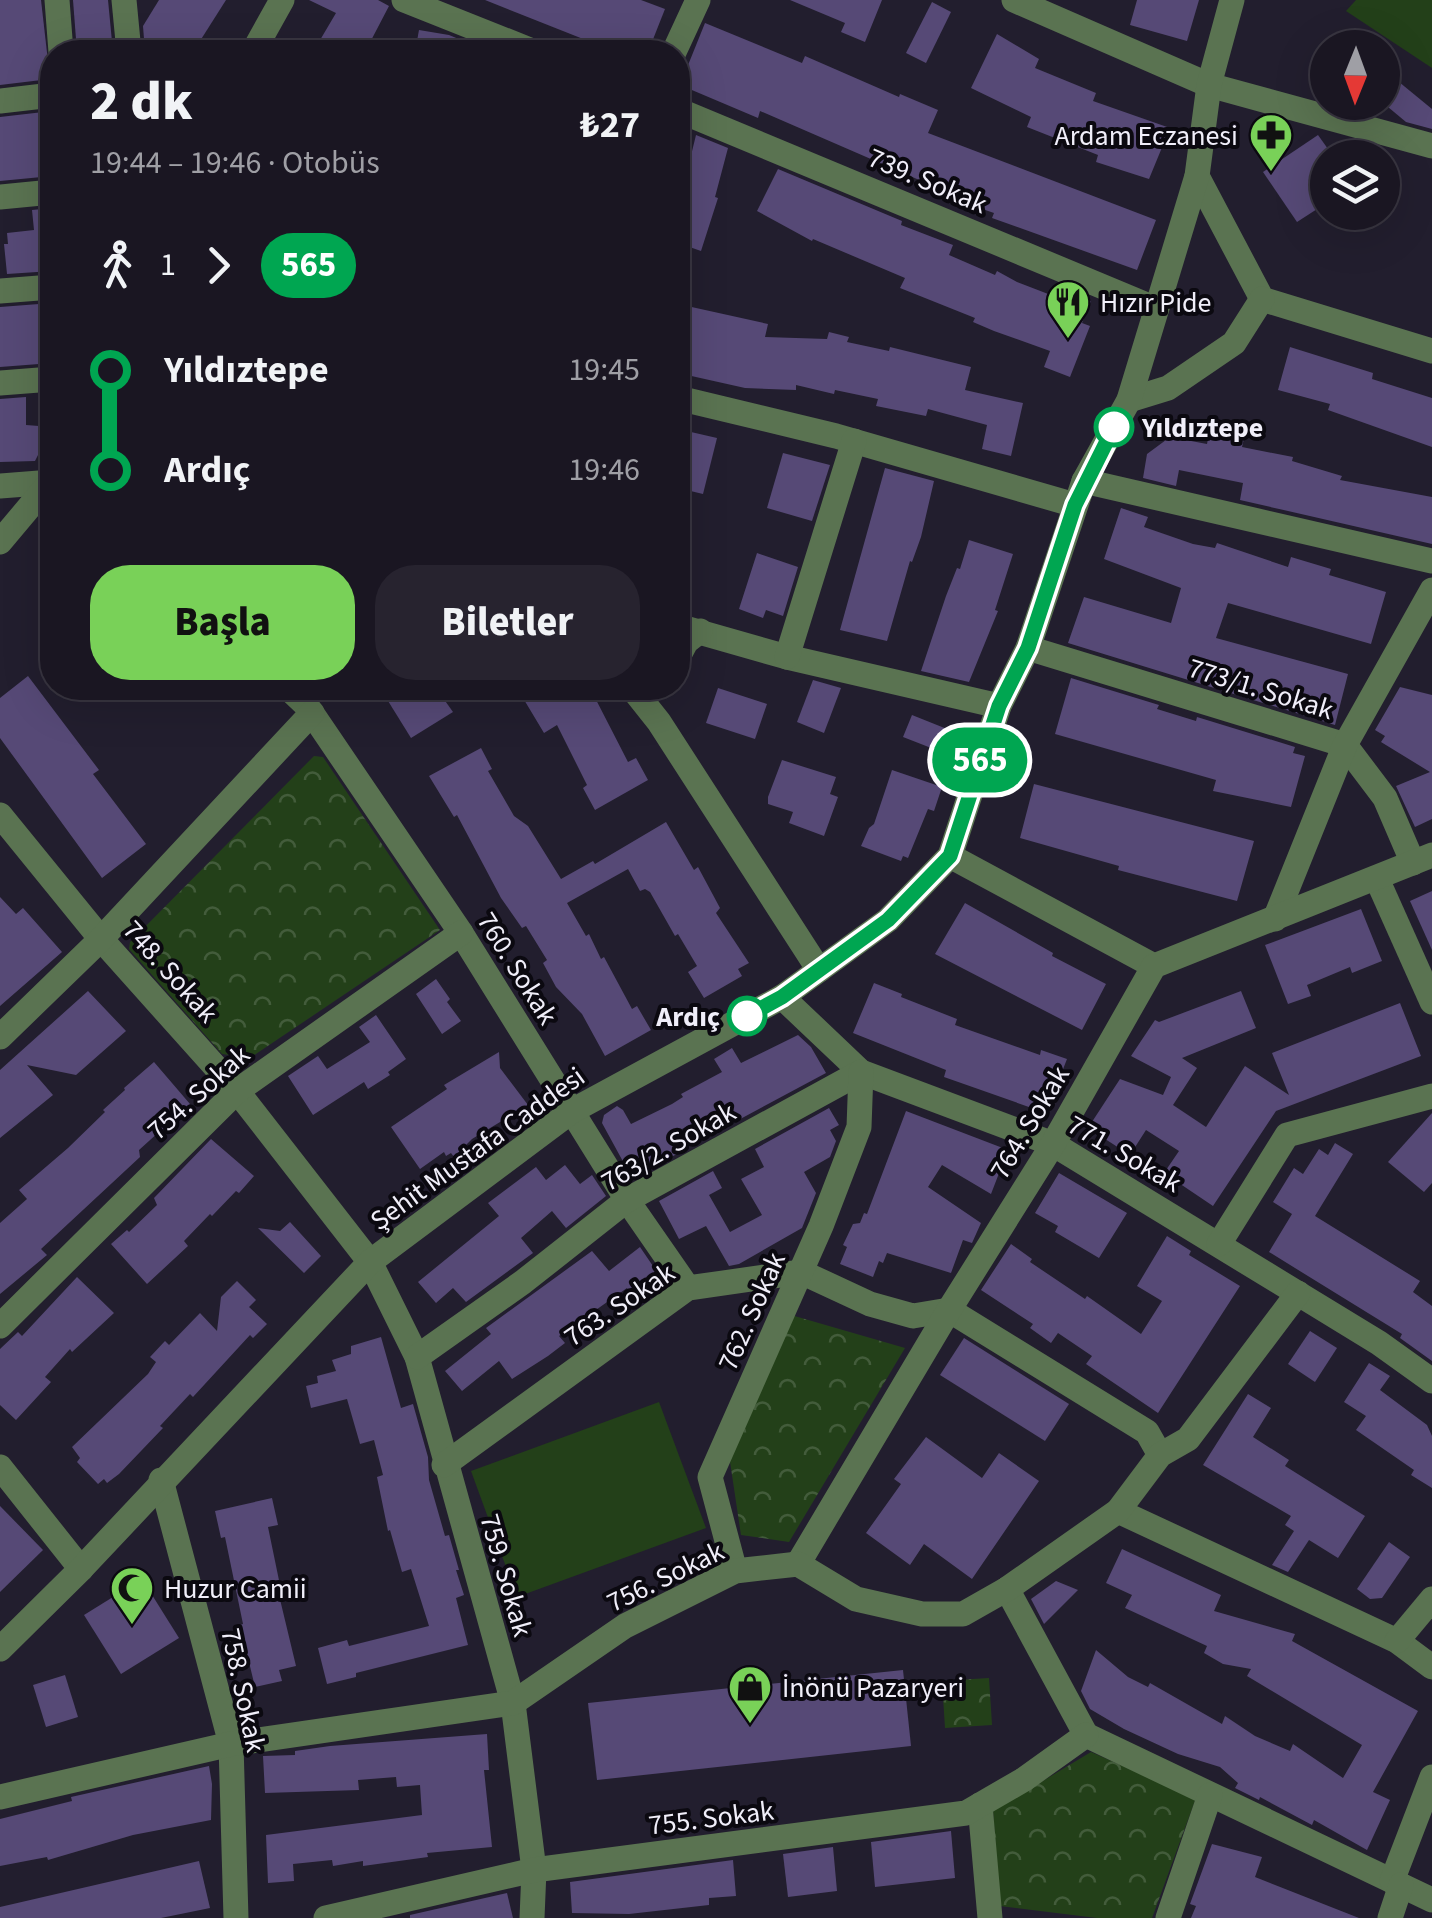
<!DOCTYPE html>
<html lang="tr">
<meta charset="utf-8">
<style>
body{margin:0;font-family:"Source Sans 3",sans-serif;background:#27232f;color:#f1f3f6;height:100vh;display:flex;flex-direction:column;font-size:38px;white-space:nowrap}
*{box-sizing:border-box;margin:0}
p{font-size:32px;color:#9f9fa5}
.icon{flex:none;width:55px;height:55px;fill:none;stroke:currentColor;stroke-width:2;stroke-linecap:round;stroke-linejoin:round}
.map{position:relative;flex:1;overflow:hidden}
.sheet{position:absolute;left:40px;top:40px;width:650px;height:660px;display:flex;flex-direction:column;background:#1a1622;border-radius:40px;box-shadow:0 10px 40px #0002,0 0 0 2px #383540}
.sheet>*{flex:none}
.badge{padding:0 20px;border-radius:32px;font-size:35px;line-height:65px}
.needle{width:65px;rotate:181deg}
.fabs{position:absolute;left:1310px;top:30px;display:grid;gap:20px}
.fabs a{display:grid;place-items:center;width:90px;height:90px;border-radius:50%;background:#1a1622;box-shadow:0 10px 40px #0002,0 0 0 2px #383540;font-size:50px}
.map>.badge{position:absolute;translate:-50% -50%;box-shadow:0 0 0 5px #fff}
.legs{display:flex;align-items:center;gap:15px;height:110px;padding:0 50px;font-size:32px}
.legs p{margin-inline-start:auto}
.summary{display:flex;align-items:center;justify-content:space-between;height:170px;padding:0 50px}
h1{font-size:55px;font-weight:800;line-height:75px}
.action{display:flex;gap:20px;margin-top:auto;padding:20px 50px}
.action a{flex:1;height:115px;border-radius:40px;background:#79d158;color:#111;font-size:40px;font-weight:800;line-height:115px;text-align:center}
.action a+a{background:#27232f;color:#f1f3f6}
ul{padding:0 50px;list-style:none}
li{display:flex;align-items:center;gap:35px;height:100px;font-size:38px}
li i{display:grid;place-items:center;width:15px;height:100%;margin:0 12px;background:currentColor}
li i::after{content:'';width:25px;height:25px;margin:-12px;border:8px solid;border-radius:50%;background:#1a1622}
li p{margin-inline-start:auto}
li:first-child i{background:linear-gradient(#0000 50%,currentColor 0)}
li:last-child i{background:linear-gradient(currentColor 50%,#0000 0)}
.map>svg:first-child{display:block}
</style>
<div class="map">
<svg width="1432" height="1918" viewBox="0 0 1432 1918">
<defs>
<pattern id="park-crowns" width="20" height="18" patternUnits="userSpaceOnUse" patternTransform="scale(2.5)"><rect width="20" height="18" fill="#234019"/><path d="M2 6a3 3 0 1 1 6 0M12 15a3 3 0 1 1 6 0" fill="none" stroke="#435c3b"/></pattern>
</defs>
<rect width="100%" height="100%" fill="#221e2e"/>
<g fill="#234019">
<polygon points="1356,0 1432,0 1432,68 1346,11"/>
<polygon points="659,1402 706,1528 517,1597 471,1471"/>
</g>
<g fill="url(#park-crowns)">
<polygon points="314,756 323,757 440,930 250,1058 222,1054 129,949 130,942"/>
<polygon points="791,1315 905,1348 789,1542 741,1535 729,1455"/>
<polygon points="989,1678 992,1725 945,1728 942,1681"/>
<polygon points="1091,1752 1196,1798 1152,1918 1097,1918 1000,1906 993,1811"/>
</g>
<g fill="#564976">
<polygon points="0,0 41,0 50,79 0,85"/>
<polygon points="73,0 108,0 113,52 77,52"/>
<polygon points="159,0 226,0 193,52 145,52 143,26"/>
<polygon points="309,0 378,0 389,6 365,52 313,52 336,13"/>
<polygon points="485,0 641,0 665,9 648,52 616,52"/>
<polygon points="790,0 882,0 865,42 841,32 845,23"/>
<polygon points="1137,0 1199,0 1187,41 1130,25"/>
<polygon points="932,2 951,12 926,63 906,53"/>
<polygon points="705,23 802,63 805,56 899,97 900,94 938,110 928,133 1156,220 1137,270 992,218 994,213 962,202 963,199 760,111 758,118 680,85"/>
<polygon points="419,30 449,35 490,52 415,52"/>
<polygon points="997,34 1039,59 1035,68 1096,93 1093,101 1170,128 1149,179 1096,162 1098,155 1027,127 1031,117 971,88"/>
<polygon points="1382,68 1432,109 1432,129 1406,122 1382,102"/>
<polygon points="52,111 52,176 0,181 0,117"/>
<polygon points="696,135 728,148 715,197 718,198 701,251 678,243 678,186 683,188"/>
<polygon points="1318,135 1328,149 1328,202 1297,222 1263,172"/>
<polygon points="778,169 902,221 901,225 953,245 949,255 995,275 997,271 1017,282 1069,302 1073,294 1091,301 1082,323 1090,326 1070,377 1044,367 1050,351 994,331 973,322 975,318 900,288 905,278 813,239 812,241 757,211"/>
<polygon points="52,208 52,271 7,274 4,244 8,244 7,233 34,230 32,210"/>
<polygon points="52,303 52,363 0,367 0,307"/>
<polygon points="678,304 768,324 765,337 827,339 829,332 849,337 847,342 889,351 890,347 971,367 965,390 1023,403 1011,456 982,449 987,425 928,409 926,416 876,406 878,399 835,390 834,394 796,385 796,390 745,388 678,373"/>
<polygon points="1290,347 1373,373 1372,379 1432,398 1432,447 1328,410 1330,404 1278,390"/>
<polygon points="26,397 26,425 52,427 35,461 0,462 0,399"/>
<polygon points="1211,423 1246,430 1242,447 1293,457 1292,461 1342,476 1340,480 1432,497 1432,544 1240,500 1243,483 1179,470 1176,486 1143,478 1147,454 1170,437 1207,444"/>
<polygon points="678,429 717,438 703,494 678,488"/>
<polygon points="783,453 830,465 812,521 767,508"/>
<polygon points="885,468 934,481 921,537 912,562 910,561 887,641 840,630"/>
<polygon points="1121,508 1148,517 1144,527 1193,544 1215,548 1217,543 1288,567 1291,557 1331,569 1329,575 1386,592 1371,644 1228,603 1216,638 1348,674 1335,725 1068,643 1084,597 1171,623 1181,588 1104,559"/>
<polygon points="969,540 1013,554 995,610 998,611 969,682 921,671 946,596 957,568 960,569"/>
<polygon points="757,553 798,567 783,616 766,610 763,618 739,609"/>
<polygon points="28,676 99,770 93,774 146,844 102,878 0,738 0,698"/>
<polygon points="1071,678 1159,705 1157,709 1196,721 1197,717 1295,747 1293,753 1305,756 1291,807 1213,791 1216,780 1055,734"/>
<polygon points="813,680 841,688 824,733 797,722"/>
<polygon points="1400,687 1432,695 1432,819 1415,827 1396,786 1430,772 1381,742 1385,736 1375,730"/>
<polygon points="380,688 436,688 453,712 411,738"/>
<polygon points="517,688 590,688 628,762 636,758 648,780 595,810 583,788 587,785 557,725 544,733"/>
<polygon points="718,688 767,704 755,739 706,723"/>
<polygon points="912,715 952,731 944,753 903,737"/>
<polygon points="481,748 492,769 488,771 514,816 528,826 561,879 593,861 595,864 666,822 694,870 698,867 720,908 716,913 749,963 738,969 742,976 704,998 688,972 697,966 678,934 675,936 650,892 645,889 640,891 628,869 567,903 586,936 589,934 601,959 604,957 632,1009 637,1006 651,1030 605,1056 582,1014 556,987 543,963 547,960 526,926 522,928 501,898 457,815 454,817 429,776"/>
<polygon points="782,760 836,777 830,794 838,797 824,836 789,823 793,812 768,804 768,797"/>
<polygon points="892,770 942,787 934,811 928,809 908,858 903,856 901,861 861,846 869,828 874,824"/>
<polygon points="1034,784 1254,841 1237,901 1118,870 1119,866 1020,838"/>
<polygon points="1432,891 1432,950 1410,901"/>
<polygon points="0,897 16,914 23,908 62,952 0,1006"/>
<polygon points="965,903 1053,953 1052,956 1106,984 1082,1030 935,954"/>
<polygon points="1361,909 1382,961 1352,973 1350,967 1307,985 1311,996 1288,1004 1265,945"/>
<polygon points="436,979 450,999 447,1002 461,1021 442,1034 416,994"/>
<polygon points="874,983 902,994 901,997 957,1019 955,1025 1040,1055 1041,1050 1067,1059 1046,1113 944,1077 946,1070 853,1033"/>
<polygon points="88,991 126,1031 76,1075 27,1065 53,1095 0,1138 0,1070"/>
<polygon points="1241,991 1256,1028 1182,1058 1197,1068 1173,1105 1206,1127 1245,1066 1289,1095 1272,1053 1400,1003 1421,1056 1276,1111 1213,1206 1164,1173 1179,1151 1146,1130 1130,1155 1088,1128 1120,1079 1163,1095 1171,1077 1131,1056 1155,1020 1159,1022"/>
<polygon points="376,1015 406,1059 388,1072 390,1075 368,1089 364,1082 313,1115 288,1076 318,1056 327,1069 370,1042 359,1027"/>
<polygon points="798,1035 811,1047 826,1073 731,1124 722,1108 682,1129 690,1147 632,1178 602,1123 604,1115 617,1106 623,1110 631,1124 672,1104 683,1097 681,1094 722,1072 714,1059 732,1048 741,1063"/>
<polygon points="499,1052 500,1068 528,1105 472,1139 454,1157 451,1153 446,1156 444,1152 420,1169 391,1127 447,1089 444,1085"/>
<polygon points="154,1062 190,1104 139,1150 140,1157 41,1249 47,1255 0,1294 0,1223 27,1199 19,1190 68,1148 105,1112 103,1110 125,1090 124,1088"/>
<polygon points="829,1108 839,1125 830,1130 836,1141 830,1157 804,1172 816,1193 802,1228 739,1264 729,1266 706,1226 679,1239 659,1201 713,1171 722,1188 709,1195 730,1232 762,1215 741,1179 764,1167 755,1149"/>
<polygon points="906,1111 1008,1150 991,1194 942,1165 928,1187 981,1223 972,1243 963,1240 951,1273 887,1253 883,1263 879,1261 873,1277 840,1264 847,1247 843,1245 853,1224 860,1223 864,1213 867,1214"/>
<polygon points="1432,1113 1432,1183 1424,1192 1388,1162"/>
<polygon points="211,1139 254,1176 239,1193 236,1191 212,1216 210,1214 184,1241 188,1246 147,1284 111,1244 127,1230 129,1232 157,1205 154,1198"/>
<polygon points="1335,1143 1353,1154 1315,1216 1420,1281 1413,1292 1432,1306 1432,1361 1400,1338 1402,1334 1269,1252 1292,1214 1273,1202 1294,1168 1303,1174 1319,1149 1328,1155"/>
<polygon points="565,1165 580,1184 592,1175 606,1196 566,1228 552,1211 521,1238 533,1253 466,1302 453,1288 436,1303 418,1282 499,1216 488,1203 536,1167 546,1180"/>
<polygon points="1059,1173 1127,1213 1099,1258 1055,1232 1058,1226 1035,1213"/>
<polygon points="290,1222 321,1256 304,1273 258,1228 280,1231"/>
<polygon points="1167,1236 1191,1251 1189,1255 1240,1286 1158,1413 1086,1364 1092,1356 1058,1333 1051,1343 1030,1328 1033,1324 981,1290 1011,1244 1032,1259 1030,1262 1085,1299 1087,1296 1141,1334 1162,1301 1137,1286"/>
<polygon points="640,1247 657,1272 630,1293 627,1288 559,1336 565,1343 548,1356 512,1379 499,1361 462,1391 445,1371 491,1334 486,1328 592,1251 609,1271"/>
<polygon points="77,1277 114,1313 72,1352 70,1349 45,1377 51,1382 16,1420 0,1405 0,1349 18,1332 22,1336"/>
<polygon points="237,1281 256,1300 249,1307 267,1324 253,1338 250,1335 193,1397 190,1394 160,1426 163,1428 119,1474 107,1483 104,1479 98,1484 77,1462 80,1458 72,1447 148,1374 156,1362 150,1357 165,1341 169,1345 200,1313 217,1331 221,1297"/>
<polygon points="1310,1331 1337,1348 1315,1382 1288,1364"/>
<polygon points="381,1337 401,1408 413,1404 428,1457 429,1480 445,1536 449,1535 459,1570 456,1570 464,1595 456,1598 468,1645 356,1673 356,1677 327,1684 318,1648 347,1640 349,1646 429,1626 411,1569 402,1572 390,1530 388,1531 377,1477 383,1475 374,1440 360,1444 347,1399 311,1408 306,1386 318,1383 317,1376 336,1371 332,1360 351,1354 351,1346"/>
<polygon points="964,1338 1069,1404 1045,1441 940,1375"/>
<polygon points="1369,1363 1390,1376 1380,1390 1427,1425 1432,1436 1432,1488 1411,1475 1414,1470 1356,1430 1366,1416 1344,1402"/>
<polygon points="1248,1394 1271,1408 1253,1437 1289,1460 1285,1466 1365,1516 1338,1558 1309,1540 1288,1572 1272,1565 1294,1531 1285,1525 1291,1516 1203,1465"/>
<polygon points="926,1437 982,1478 999,1453 1039,1481 972,1579 924,1544 910,1565 866,1533 901,1484 894,1479"/>
<polygon points="272,1498 278,1525 268,1527 281,1590 278,1591 296,1666 279,1670 282,1681 255,1687 240,1625 243,1624 225,1537 221,1538 215,1511"/>
<polygon points="0,1506 43,1550 0,1592"/>
<polygon points="1389,1542 1410,1557 1382,1598 1370,1599 1357,1589"/>
<polygon points="1122,1549 1221,1595 1214,1611 1295,1634 1292,1641 1418,1711 1373,1792 1390,1800 1367,1850 1314,1820 1312,1825 1260,1797 1259,1800 1235,1788 1238,1783 1220,1767 1178,1754 1124,1729 1090,1709 1081,1691 1096,1650 1128,1677 1148,1687 1150,1683 1222,1724 1225,1716 1255,1736 1290,1751 1293,1744 1343,1778 1362,1745 1247,1676 1251,1669 1223,1664 1204,1653 1207,1646 1125,1608 1132,1595 1106,1583"/>
<polygon points="142,1579 179,1638 121,1674 84,1615"/>
<polygon points="1056,1581 1078,1590 1044,1624 1031,1599"/>
<polygon points="903,1670 911,1746 597,1780 588,1703"/>
<polygon points="65,1675 78,1717 46,1727 33,1685"/>
<polygon points="487,1734 489,1770 484,1770 492,1847 427,1853 428,1857 363,1866 363,1861 333,1866 332,1860 293,1864 294,1881 268,1883 266,1835 422,1815 420,1785 397,1787 396,1777 358,1780 359,1790 265,1793 263,1756 295,1755 295,1751 330,1746"/>
<polygon points="209,1766 212,1784 211,1820 133,1835 48,1860 47,1857 0,1866 0,1819 72,1801 71,1797"/>
<polygon points="951,1831 955,1878 875,1887 871,1842"/>
<polygon points="1212,1844 1262,1857 1255,1877 1359,1918 1191,1918 1196,1906 1190,1904"/>
<polygon points="833,1847 837,1891 788,1897 783,1854"/>
<polygon points="733,1860 736,1896 709,1898 709,1905 629,1914 572,1913 570,1882"/>
<polygon points="199,1861 210,1908 161,1918 0,1918 0,1907"/>
<polygon points="507,1893 513,1918 410,1918 410,1915"/>
</g>
<g fill="none" stroke-linecap="round" stroke-linejoin="round">
<g stroke="#5a7351" stroke-width="25">
<polyline points="57,0 61,52"/>
<polyline points="124,0 129,52"/>
<polyline points="404,0 535,52"/>
<polyline points="1014,0 1209,85 1432,146"/>
<polyline points="253,52 282,0"/>
<polyline points="674,52 698,0"/>
<polyline points="0,101 52,95"/>
<polyline points="678,110 1154,308"/>
<polyline points="1197,176 1262,299 1432,351"/>
<polyline points="0,197 52,192"/>
<polyline points="0,291 52,287"/>
<polyline points="0,383 52,379"/>
<polyline points="678,398 836,436 1075,505"/>
<polyline points="1129,400 1168,388 1234,343 1262,299"/>
<polyline points="1084,481 1432,561"/>
<polyline points="0,486 52,482"/>
<polyline points="0,542 52,480"/>
<polyline points="678,626 787,657 999,706"/>
<polyline points="1028,648 1345,745 1385,798 1413,863"/>
<polyline points="678,657 686,642 700,631"/>
<polyline points="787,657 854,441"/>
<polyline points="288,688 307,706 461,933 627,1200 688,1288"/>
<polyline points="632,688 659,722 819,970"/>
<polyline points="0,815 101,939 237,1091 370,1262 417,1357 513,1703 534,1870 532,1918"/>
<polyline points="950,856 1154,966"/>
<polyline points="1377,879 1432,1002"/>
<polyline points="1275,919 1345,745 1432,590"/>
<polyline points="782,997 861,1072 1053,1144 1379,1343 1432,1381"/>
<polyline points="0,1037 101,939 312,713"/>
<polyline points="1219,1244 1287,1135 1432,1096"/>
<polyline points="0,1326 237,1091 461,933"/>
<polyline points="417,1357 523,1282 627,1200 861,1072"/>
<polyline points="444,1465 688,1288 801,1272 870,1304 913,1316 949,1310 1147,1432 1160,1455"/>
<polyline points="0,1467 81,1569"/>
<polyline points="161,1480 231,1744 236,1918"/>
<polyline points="1118,1511 1397,1641 1432,1667"/>
<polyline points="798,1564 949,1310 1053,1144 1154,966 1432,855"/>
<polyline points="735,1571 710,1477 821,1226 859,1127 861,1072"/>
<polyline points="1007,1589 1086,1735"/>
<polyline points="1397,1641 1432,1599"/>
<polyline points="0,1649 81,1569 370,1262 572,1111 782,997 888,920 950,856 999,706 1028,648 1084,481 1129,400 1197,176 1209,85 1232,0"/>
<polyline points="1086,1735 1432,1900"/>
<polyline points="0,1797 231,1744 513,1703 625,1626 735,1571 798,1564 856,1599 922,1614 963,1614 1007,1589 1118,1511 1160,1455 1188,1439 1298,1293"/>
<polyline points="980,1805 990,1918"/>
<polyline points="1392,1881 1432,1777"/>
<polyline points="326,1918 534,1870 966,1813 1023,1780 1086,1735"/>
<polyline points="1168,1918 1210,1795"/>
<polyline points="1390,1918 1401,1885"/>
</g>
</g>
<g fill="none" stroke-linecap="round" stroke-linejoin="round">
<g stroke="#fff" stroke-width="22">
<polyline id="line-1" points="747,1016 782,997 888,920 950,856 999,706 1028,648 1075,505 1114,427"/>
</g>
<use href="#line-1" stroke="#00a651" stroke-width="15"/>
</g>
<defs>
<g id="pharmacy-pin" transform="scale(2.25)"><path d="M0 17L-7.5 6A9.5 9.5 0 1 1 7.5 6Z" fill="#79d158" stroke="#0b0910"/><path d="M-2-6h4v4h4v4h-4v4h-4v-4h-4v-4h4Z" fill="#111"/></g>
<g id="restaurant-pin" transform="scale(2.25)"><path d="M0 17L-7.5 6A9.5 9.5 0 1 1 7.5 6Z" fill="#79d158" stroke="#0b0910"/><path d="M-5-6h1v4h1v-4h1v4h1v-4h1v5L-1.5 .5V6h-2V.5L-5-1ZM5-6V6H3V1.5H1.5Q1.5-4 5-6Z" fill="#111"/></g>
<g id="mosque-pin" transform="scale(2.25)"><path d="M0 17L-7.5 6A9.5 9.5 0 1 1 7.5 6Z" fill="#79d158" stroke="#0b0910"/><path d="M3.5-4.9A6 6 0 1 0 3.5 4.9A5 5 0 1 1 3.5-4.9Z" fill="#111"/></g>
<g id="shop-pin" transform="scale(2.25)"><path d="M0 17L-7.5 6A9.5 9.5 0 1 1 7.5 6Z" fill="#79d158" stroke="#0b0910"/><path d="M-5-2.5h2.3a2.7 3.5 0 0 1 5.4 0H5L5.5 6h-11ZM-1.5-2.5h3a1.5 2.3 0 0 0-3 0Z" fill="#111"/></g>
</defs>
<g fill-rule="evenodd">
<use href="#pharmacy-pin" x="1271" y="135"/>
<use href="#restaurant-pin" x="1068" y="302"/>
<use href="#mosque-pin" x="132" y="1588"/>
<use href="#shop-pin" x="750" y="1687"/>
</g>
<g fill="#fff" stroke="#00a651" stroke-width="5">
<circle cx="1114" cy="427" r="18"/>
<circle cx="747" cy="1016" r="18"/>
</g>
<g text-anchor="middle" stroke-width="8" stroke-linejoin="round" paint-order="stroke">
<g font-size="28" fill="#f0eef9" stroke="#0b0910" text-anchor="start">
<text x="1238" y="145" text-anchor="end">Ardam Eczanesi</text>
<text x="1100" y="312">Hızır Pide</text>
<text x="164" y="1598">Huzur Camii</text>
<text x="782" y="1697">İnönü Pazaryeri</text>
</g>
<g font-size="28" fill="#f0eef9" stroke="#0b0910">
<text transform="translate(928 180) rotate(23)" y="10">739. Sokak</text>
<text transform="translate(1261 688) rotate(17)" y="10">773/1. Sokak</text>
<text transform="translate(518 968) rotate(58)" y="10">760. Sokak</text>
<text transform="translate(171 971) rotate(48)" y="10">748. Sokak</text>
<text transform="translate(198 1092) rotate(-42)" y="10">754. Sokak</text>
<text transform="translate(1029 1122) rotate(-59)" y="10">764. Sokak</text>
<text transform="translate(668 1146) rotate(-30)" y="10">763/2. Sokak</text>
<text transform="translate(477 1148) rotate(-36)" y="10">Şehit Mustafa Caddesi</text>
<text transform="translate(1125 1153) rotate(30)" y="10">771. Sokak</text>
<text transform="translate(619 1304) rotate(-34)" y="10">763. Sokak</text>
<text transform="translate(751 1311) rotate(-66)" y="10">762. Sokak</text>
<text transform="translate(507 1575) rotate(74)" y="10">759. Sokak</text>
<text transform="translate(665 1576) rotate(-26)" y="10">756. Sokak</text>
<text transform="translate(244 1690) rotate(78)" y="10">758. Sokak</text>
<text transform="translate(711 1817) rotate(-7)" y="10">755. Sokak</text>
</g>
<g font-size="28" font-weight="bold" fill="#f0eef9" stroke="#0b0910" text-anchor="start">
<text x="1142" y="437">Yıldıztepe</text>
<text x="720" y="1026" text-anchor="end">Ardıç</text>
</g>
</g>
</svg>
<div class="fabs">
<a><svg class="needle" viewBox="-14 -14 28 28"><path d="M0-13l5 13h-10z" fill="#e53935"/><path d="M0 13l5-13h-10z" fill="#9f9fa5"/></svg></a>
<a><svg class="icon" aria-label="layers" viewBox="0 0 24 24"><path d="M12 4l9 5-9 5-9-5zM3 14l9 5 9-5"/></svg></a>
</div>
<b class="badge" style="left:980px;top:760px;background:#00a651;color:#fff">565</b>
<section class="sheet">
<div class="summary"><div><h1>2 dk</h1><p>19:44 – 19:46 · Otobüs</p></div><b>₺27</b></div>
<div class="legs"><svg class="icon" aria-label="walk" viewBox="0 0 24 24"><circle cx="13" cy="4" r="2"/><path d="M13 8l-2 6 4 7M11 14l-3 7M7 12l3-4h3l4 4"/></svg>1<svg class="icon" aria-label="forward" viewBox="0 0 24 24"><path d="M9 5l7 7-7 7"/></svg><b class="badge" style="background:#00a651;color:#fff">565</b></div>
<ul>
<li><i style="color:#00a651"></i><b>Yıldıztepe</b><p>19:45</p></li>
<li><i style="color:#00a651"></i><b>Ardıç</b><p>19:46</p></li>
</ul>
<div class="action"><a>Başla</a><a>Biletler</a></div>
</section>
</div>
